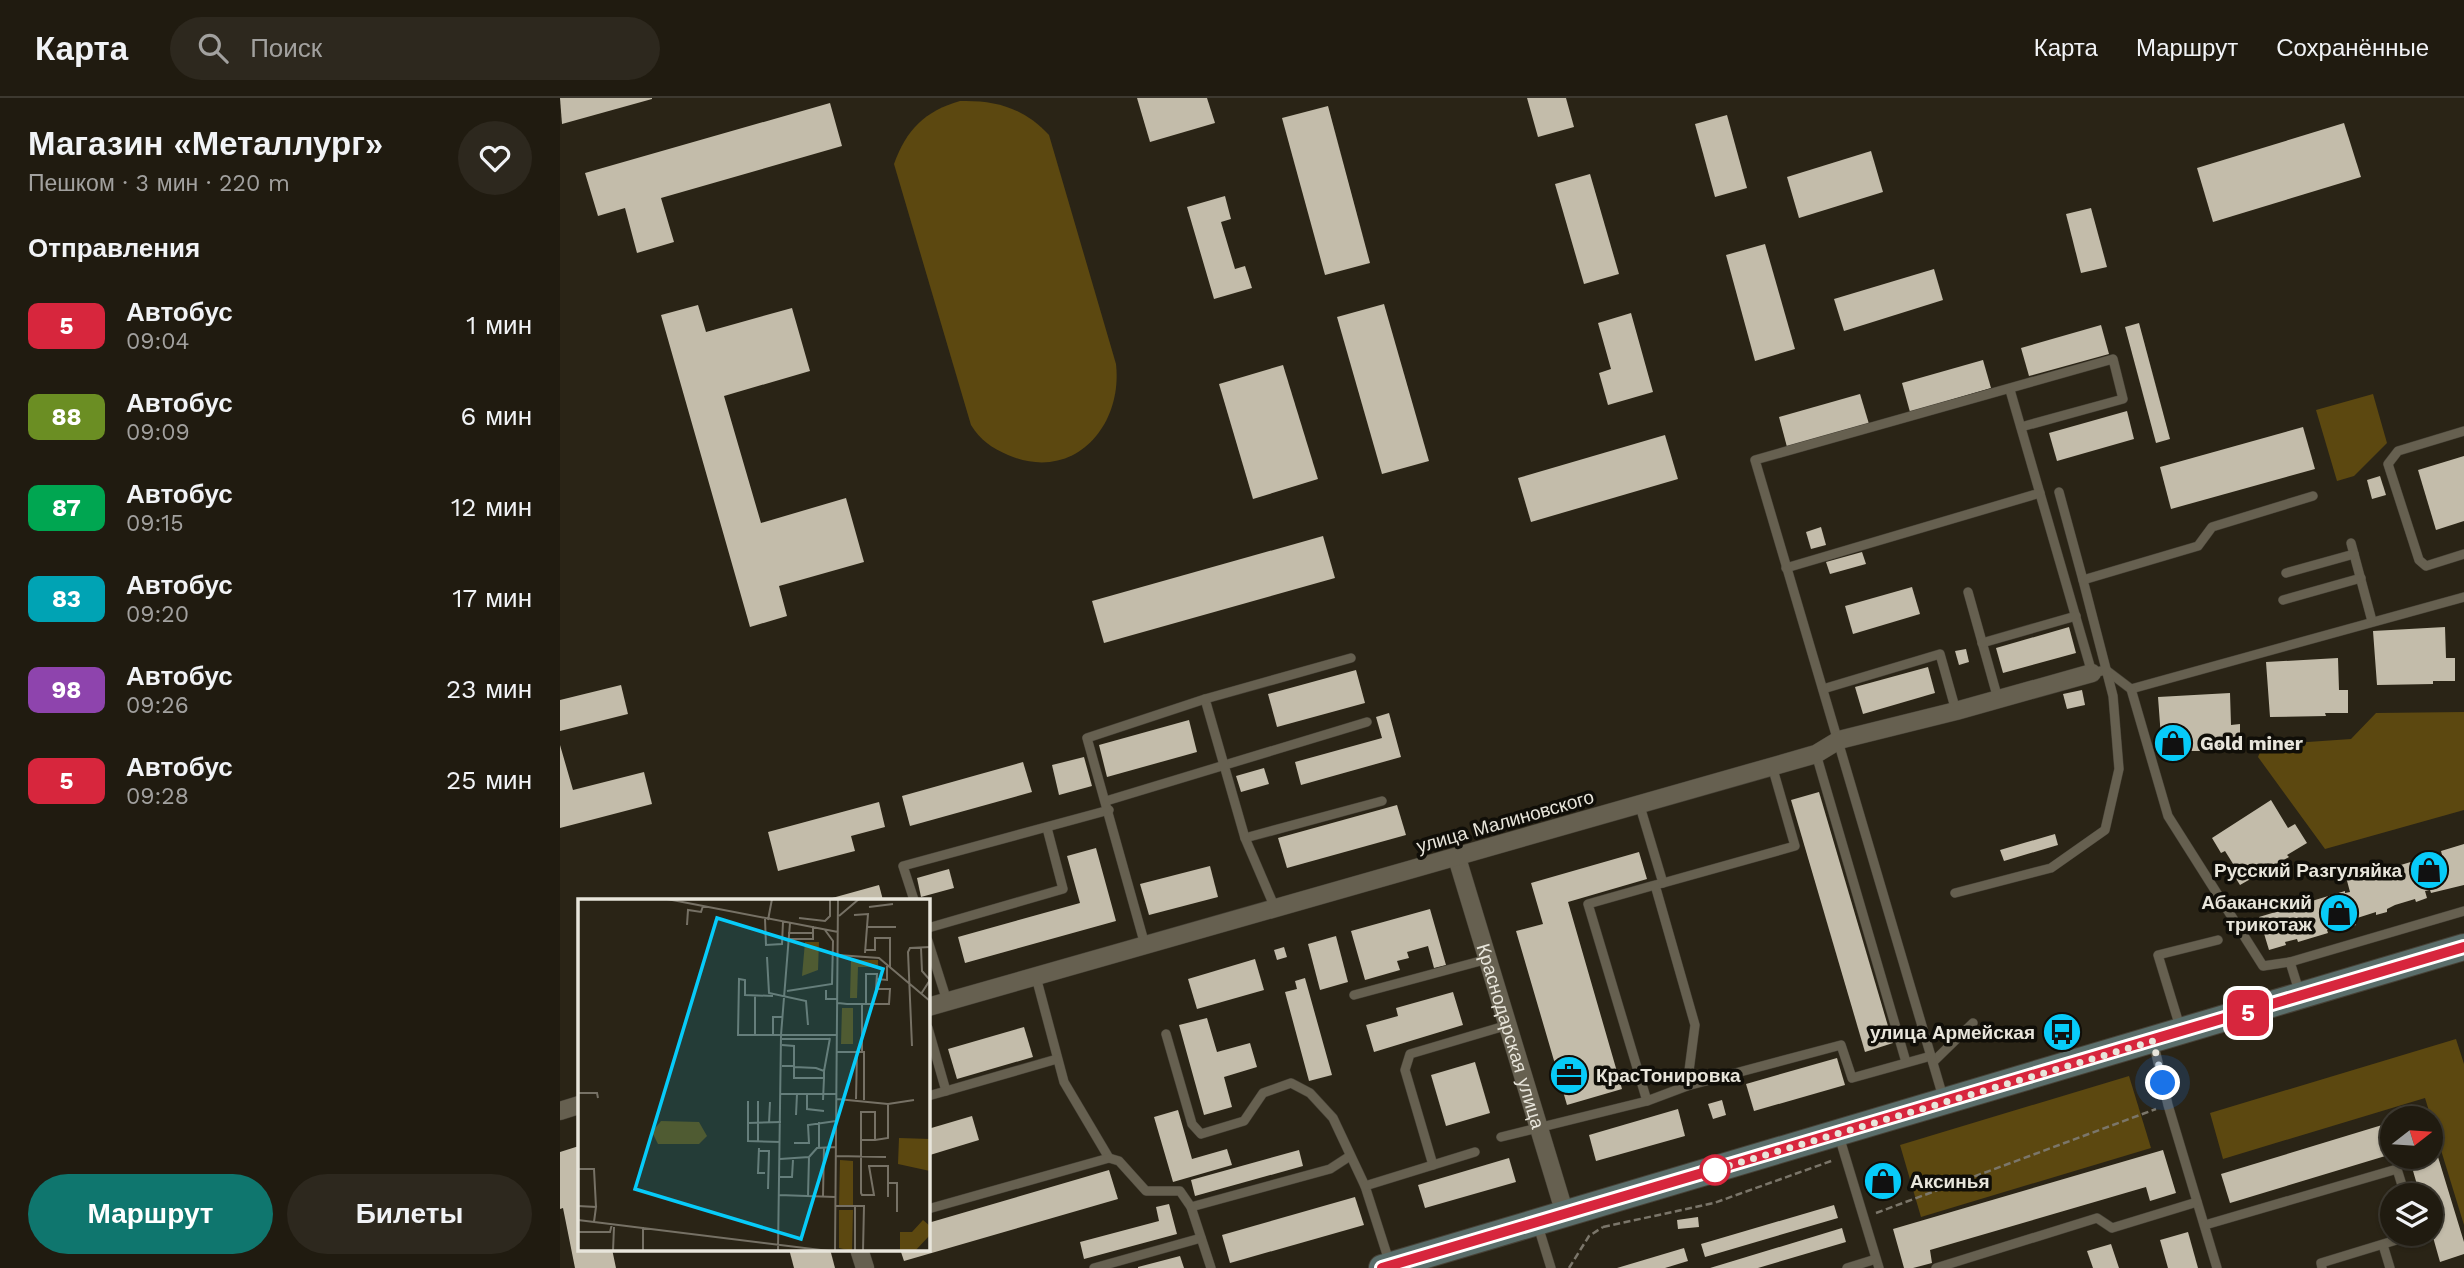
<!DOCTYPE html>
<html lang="ru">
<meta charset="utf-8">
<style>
body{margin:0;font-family:"Work Sans",sans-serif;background:#2d281e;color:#f1f3f6;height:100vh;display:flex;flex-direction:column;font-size:26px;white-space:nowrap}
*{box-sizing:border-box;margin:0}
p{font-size:23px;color:#a2a19f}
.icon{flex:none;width:38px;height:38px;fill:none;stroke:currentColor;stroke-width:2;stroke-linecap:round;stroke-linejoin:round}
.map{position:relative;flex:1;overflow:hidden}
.drawer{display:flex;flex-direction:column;background:#201b10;width:560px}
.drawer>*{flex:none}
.badge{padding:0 14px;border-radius:10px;font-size:24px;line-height:46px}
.needle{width:46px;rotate:73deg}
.fabs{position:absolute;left:1820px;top:1008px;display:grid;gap:14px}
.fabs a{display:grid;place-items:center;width:63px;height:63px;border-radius:50%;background:#201b10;box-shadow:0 2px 5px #0004,0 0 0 2px #3d3930;font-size:35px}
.you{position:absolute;width:35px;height:35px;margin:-18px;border:5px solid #fff;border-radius:50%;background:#1a73e8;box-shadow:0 0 0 10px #1a73e833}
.map>.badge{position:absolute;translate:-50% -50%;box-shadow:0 0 0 4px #fff}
h2{padding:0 28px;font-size:26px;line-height:63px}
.round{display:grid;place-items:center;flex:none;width:74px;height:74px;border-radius:37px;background:#2d281e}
.summary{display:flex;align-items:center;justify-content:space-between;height:119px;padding:0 28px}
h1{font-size:33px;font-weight:600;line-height:52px}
.cta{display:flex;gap:14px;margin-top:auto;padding:14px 28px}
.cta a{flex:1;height:80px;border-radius:42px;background:#0f766e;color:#fff;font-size:28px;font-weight:600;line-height:80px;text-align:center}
.cta a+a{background:#2d281e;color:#f1f3f6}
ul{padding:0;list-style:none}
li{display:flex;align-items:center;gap:21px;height:91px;padding:0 28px}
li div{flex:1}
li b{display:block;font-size:26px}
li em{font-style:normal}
li .badge{min-width:77px;font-weight:700;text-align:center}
header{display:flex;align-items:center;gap:42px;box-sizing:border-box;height:98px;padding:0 35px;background:#201b10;border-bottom:2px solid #3d3930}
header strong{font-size:33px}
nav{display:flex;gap:38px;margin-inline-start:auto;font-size:24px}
.search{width:490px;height:63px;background:#2d281e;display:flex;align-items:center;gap:18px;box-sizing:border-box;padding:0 24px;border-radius:38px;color:#a2a19f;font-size:26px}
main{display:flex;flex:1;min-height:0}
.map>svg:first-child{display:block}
</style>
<header>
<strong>Карта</strong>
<div class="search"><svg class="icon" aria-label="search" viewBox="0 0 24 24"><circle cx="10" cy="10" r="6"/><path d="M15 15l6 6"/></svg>Поиск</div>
<nav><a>Карта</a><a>Маршрут</a><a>Сохранённые</a></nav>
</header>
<main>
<section class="drawer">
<div class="summary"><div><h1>Магазин «Металлург»</h1><p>Пешком · 3 мин · 220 m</p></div><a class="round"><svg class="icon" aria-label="heart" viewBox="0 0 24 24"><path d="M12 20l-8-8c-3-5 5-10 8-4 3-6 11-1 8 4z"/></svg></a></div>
<h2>Отправления</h2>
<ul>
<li><span class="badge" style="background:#d7263d;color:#fff">5</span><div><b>Автобус</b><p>09:04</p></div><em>1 мин</em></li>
<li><span class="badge" style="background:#6b8e23;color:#fff">88</span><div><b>Автобус</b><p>09:09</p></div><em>6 мин</em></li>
<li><span class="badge" style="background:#00a651;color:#fff">87</span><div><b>Автобус</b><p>09:15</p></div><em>12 мин</em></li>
<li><span class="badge" style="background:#00a3b4;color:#fff">83</span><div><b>Автобус</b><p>09:20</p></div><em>17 мин</em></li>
<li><span class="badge" style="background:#8e44ad;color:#fff">98</span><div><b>Автобус</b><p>09:26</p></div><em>23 мин</em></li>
<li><span class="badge" style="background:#d7263d;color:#fff">5</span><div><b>Автобус</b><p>09:28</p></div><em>25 мин</em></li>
</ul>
<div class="cta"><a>Маршрут</a><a>Билеты</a></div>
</section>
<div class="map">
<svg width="1904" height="1170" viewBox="0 0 1904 1170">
<rect width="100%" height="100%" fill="#2a2416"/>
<g fill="#5c4810">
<path d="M 400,3 C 436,2 464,10 489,37 L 556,266 C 563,329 513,385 448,357 C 432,350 420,342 411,327 L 334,66 C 346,32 365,13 400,3 Z"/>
<polygon points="1813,296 1827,345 1794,378 1777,383 1756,312"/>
<polygon points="1904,614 1904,712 1765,751 1698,659 1703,647 1791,641 1816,615"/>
<polygon points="1896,941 1904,966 1904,1127 1865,1000 1663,1061 1650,1015"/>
<polygon points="1569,978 1591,1050 1361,1119 1340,1047"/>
</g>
<g fill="#c3bcaa">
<polygon points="0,0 92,0 92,1 2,26"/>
<polygon points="577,0 647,0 655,25 590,44"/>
<polygon points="967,0 1006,0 1014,29 978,39"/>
<polygon points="270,5 282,48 101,100 114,144 77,155 65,110 38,118 25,75"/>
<polygon points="768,8 810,165 765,177 722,20"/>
<polygon points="1167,17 1187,90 1155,99 1135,26"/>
<polygon points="1784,25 1801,79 1653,124 1637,70"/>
<polygon points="1311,53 1323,94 1239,120 1227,79"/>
<polygon points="1030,76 1059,176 1024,186 995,86"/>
<polygon points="665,98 671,121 661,124 675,171 685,168 692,190 654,201 627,109"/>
<polygon points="1531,110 1547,169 1521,175 1506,116"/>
<polygon points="1205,146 1235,251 1195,263 1166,157"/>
<polygon points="1374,171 1383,202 1284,233 1274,201"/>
<polygon points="824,206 869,363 822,376 777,219"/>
<polygon points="138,207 146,234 232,210 250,273 164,298 201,425 286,400 304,464 219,488 227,518 190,529 101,217"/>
<polygon points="1071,215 1093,294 1048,307 1039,275 1051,271 1038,225"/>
<polygon points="1579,225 1610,341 1596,345 1565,229"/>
<polygon points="1541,227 1549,256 1469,278 1461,250"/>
<polygon points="1423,262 1431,290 1350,314 1342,285"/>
<polygon points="723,267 758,381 693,401 659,286"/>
<polygon points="1300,296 1309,326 1227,349 1219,319"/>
<polygon points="1567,313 1574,341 1497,363 1489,335"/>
<polygon points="1743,329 1755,371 1611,411 1600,369"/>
<polygon points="1105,337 1118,381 971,424 958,380"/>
<polygon points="1904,358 1904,423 1876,432 1858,372"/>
<polygon points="1820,378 1826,397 1812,401 1807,382"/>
<polygon points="1261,429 1266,447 1251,451 1246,434"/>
<polygon points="763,438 775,480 544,545 532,503"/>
<polygon points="1302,454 1306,466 1270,476 1266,464"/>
<polygon points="1352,489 1360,516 1293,536 1285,508"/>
<polygon points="1509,529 1516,555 1443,575 1436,550"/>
<polygon points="1885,529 1886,560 1895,560 1895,583 1873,583 1873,586 1817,587 1813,533"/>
<polygon points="1406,551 1409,564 1399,567 1395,553"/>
<polygon points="1778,560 1779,592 1788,592 1788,615 1765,615 1766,618 1710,619 1706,564"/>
<polygon points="1368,569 1375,595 1303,616 1295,589"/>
<polygon points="796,572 805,605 717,629 708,596"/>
<polygon points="61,587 68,616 0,633 0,602"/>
<polygon points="1522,592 1525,607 1507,611 1503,596"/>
<polygon points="1670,595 1671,627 1680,626 1680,649 1657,650 1657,653 1602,653 1598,599"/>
<polygon points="829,615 841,659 741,687 735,664 822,640 816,619"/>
<polygon points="629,622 637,654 547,679 539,647"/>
<polygon points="0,647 13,692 84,674 92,706 0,730"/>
<polygon points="524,659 532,688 499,697 492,667"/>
<polygon points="463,664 472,694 350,728 342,698"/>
<polygon points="704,670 709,686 681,694 676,678"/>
<polygon points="1259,694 1333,945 1305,954 1231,702"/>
<polygon points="1711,702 1728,730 1735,726 1747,745 1727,757 1729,759 1680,787 1670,771 1675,769 1665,753 1661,755 1652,740"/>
<polygon points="319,704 325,729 291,738 295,753 218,773 208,734"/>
<polygon points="837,707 846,737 727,770 718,740"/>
<polygon points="1495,736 1498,747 1444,763 1440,752"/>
<polygon points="1904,746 1904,787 1871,795 1870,792 1865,793 1867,800 1856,804 1855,801 1835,807 1827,811 1827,814 1816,817 1816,814 1794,821 1796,827 1779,832 1778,829 1767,832 1768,835 1738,844 1737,841 1725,844 1726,847 1709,852 1699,819 1785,793 1785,795 1790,794 1786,779 1799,775 1798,772 1809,769 1811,776 1833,767 1834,769 1874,757 1874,759 1882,757 1881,753"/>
<polygon points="536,750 556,823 405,865 398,839 520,805 507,758"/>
<polygon points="1079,754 1087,781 1008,804 1062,991 1007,1007 956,833 983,826 971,785"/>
<polygon points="650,768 658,799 589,817 580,786"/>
<polygon points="389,771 394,790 361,799 357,780"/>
<polygon points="319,787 323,802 265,802"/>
<polygon points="870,811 886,867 874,870 868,848 847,854 849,860 837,863 840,872 805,882 791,833"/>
<polygon points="776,838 788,884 760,892 748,846"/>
<polygon points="724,849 727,859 717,862 714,852"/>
<polygon points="695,861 704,892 637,911 628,881"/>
<polygon points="745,880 772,977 749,983 725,894 737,891 735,883"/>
<polygon points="893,894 903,927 814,954 806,927 838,918 836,910"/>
<polygon points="647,920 657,954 690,945 697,969 664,979 672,1009 644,1017 619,927"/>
<polygon points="464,929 473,959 397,981 388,951"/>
<polygon points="1277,960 1285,987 1194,1013 1186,986"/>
<polygon points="915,964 930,1015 886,1028 871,977"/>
<polygon points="1162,1002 1166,1017 1153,1021 1148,1006"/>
<polygon points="1118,1011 1125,1038 1036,1063 1029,1037"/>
<polygon points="618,1012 632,1061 667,1051 672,1067 613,1084 594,1019"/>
<polygon points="1865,1014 1867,1020 1845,1020"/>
<polygon points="412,1018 419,1042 370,1057 368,1031"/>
<polygon points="1832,1024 1832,1056 1670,1105 1661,1076"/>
<polygon points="1871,1036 1904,1144 1904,1156 1880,1164 1871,1132 1871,1097 1860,1097 1849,1059 1871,1059"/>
<polygon points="19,1048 19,1151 52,1151 56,1170 15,1170 3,1110 0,1111 0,1054"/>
<polygon points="739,1052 743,1068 635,1098 631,1082"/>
<polygon points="1603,1052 1616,1095 1590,1103 1586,1089 1370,1152 1372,1165 1353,1170 1344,1170 1333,1131"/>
<polygon points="949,1060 956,1084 865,1110 858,1087"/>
<polygon points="549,1072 558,1101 344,1163 340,1151 368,1151 368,1125"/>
<polygon points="1326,1073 1332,1089 1319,1094 1313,1077"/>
<polygon points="795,1099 804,1127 670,1165 662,1137"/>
<polygon points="609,1106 617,1136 524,1161 520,1144 599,1123 596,1109"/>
<polygon points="1274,1107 1278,1120 1145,1159 1141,1146"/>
<polygon points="1138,1119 1139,1129 1118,1131 1117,1122"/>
<polygon points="1282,1130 1286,1144 1198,1170 1150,1170"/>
<polygon points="1628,1134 1638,1170 1608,1170 1600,1142"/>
<polygon points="1551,1146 1559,1170 1533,1170 1527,1153"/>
<polygon points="1124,1150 1128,1163 1105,1170 1057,1170"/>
<polygon points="229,1151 270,1151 275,1170 234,1170"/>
<polygon points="620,1158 624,1170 578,1170 578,1169"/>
</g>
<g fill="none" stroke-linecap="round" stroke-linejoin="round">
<g stroke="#464136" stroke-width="10">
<g id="service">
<polyline points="1450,292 1532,575 1546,572 1571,591 1904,499"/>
<polyline points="1904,333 1838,353 1828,366 1859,462 1866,468 1904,456"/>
<polyline points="1499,394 1523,482"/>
<polyline points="1791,445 1812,523"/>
<polyline points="1226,470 1480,395"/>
<polyline points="1726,475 1794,456"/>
<polyline points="1408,494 1438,601"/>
<polyline points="1723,502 1801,480"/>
<polyline points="1422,545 1516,518"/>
<polyline points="1263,591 1380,556 1396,613"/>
<polyline points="1571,591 1608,718 1703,868 1730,864 1904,813"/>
<polyline points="1256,656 1346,964"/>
<polyline points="546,703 807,624"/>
<polyline points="1079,705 1103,785 1095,787 1028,806 1087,1003 1127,988 1135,927 1095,787"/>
<polyline points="685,740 822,703"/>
<polyline points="1103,785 1235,748 1212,668"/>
<polyline points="1395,795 1491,770 1545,732 1559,671 1553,598 1523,482 1638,448 1652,429 1753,398"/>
<polyline points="354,802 343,768 549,712"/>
<polyline points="715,810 685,740 645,601 791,560"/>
<polyline points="368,830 503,791 487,730"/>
<polyline points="368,843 387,903"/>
<polyline points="585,847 527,640 645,601"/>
<polyline points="1730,864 1740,896"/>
<polyline points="476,879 504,984 549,1060"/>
<polyline points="794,897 928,861"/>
<polyline points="1620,929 1598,857 1658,842"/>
<polyline points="368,930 386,993 497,961"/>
<polyline points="606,936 632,1026 641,1036 684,1023 703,995 731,985 750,995 773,1020 805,1088 830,1166"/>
<polyline points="1593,943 1608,1007 1657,1170"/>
<polyline points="1373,964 1413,925"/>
<polyline points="1127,988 1281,947 1292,980 1371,958"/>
<polyline points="368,998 386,993"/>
<polyline points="1383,999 1195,362 1553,261 1563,301 1461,329"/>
<polyline points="1279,1038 1319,1170"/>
<polyline points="941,1039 1087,1003"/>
<polyline points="873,1067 845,972 850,956 948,927"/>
<polyline points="805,1088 915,1054"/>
<polyline points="631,1109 770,1071 790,1058"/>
<polyline points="368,1111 549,1060 559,1063 586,1093 620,1093 631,1109 651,1170"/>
<polyline points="1645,1127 1837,1071 1845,1097"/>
<polyline points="978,1128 991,1170"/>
<polyline points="1823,1147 1830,1170"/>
<polyline points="534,1170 641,1140"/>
<polyline points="1287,1170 1316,1161"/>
<polyline points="1376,1170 1537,1120 1552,1130 1637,1104"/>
<polyline points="1762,1170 1761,1165 1856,1136"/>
</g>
</g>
<g stroke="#464136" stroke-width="19">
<g id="minor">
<path id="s1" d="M 897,760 L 1005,1116"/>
<polyline points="368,909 1256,656 1279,642 1396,613 1532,575"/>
<polyline points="0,1013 19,1007"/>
<polyline points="299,1151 305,1170"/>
</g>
</g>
<g stroke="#464136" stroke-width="28">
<polyline id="secondary" points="822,1170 1904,849"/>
</g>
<g stroke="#7b766a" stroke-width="2.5" stroke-dasharray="7 3.5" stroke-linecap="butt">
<polyline points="1316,1115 1596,1011"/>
<polyline points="1043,1129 1154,1105 1274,1062"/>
<polyline points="1009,1170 1029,1138 1043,1129"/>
</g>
<use href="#service" stroke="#666050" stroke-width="9"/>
<use href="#minor" stroke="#666050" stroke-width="18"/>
<use href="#secondary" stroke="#5a6e6b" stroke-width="26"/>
</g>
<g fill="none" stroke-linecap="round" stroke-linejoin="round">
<g stroke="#fff" stroke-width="16">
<polyline id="line" points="822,1170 1904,849"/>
</g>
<use href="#line" stroke="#d7263d" stroke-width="10"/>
<polyline stroke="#e8e5db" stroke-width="7" stroke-dasharray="0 12.6" points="1155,1072 1144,1075 1593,943 1603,985"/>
</g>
<defs>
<g id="shop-disc" transform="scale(2.0125)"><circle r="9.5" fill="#07cbf9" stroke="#100e08"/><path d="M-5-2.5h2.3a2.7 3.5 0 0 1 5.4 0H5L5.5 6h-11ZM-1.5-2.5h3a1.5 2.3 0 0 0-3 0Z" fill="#111"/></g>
<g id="bus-disc" transform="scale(2.0125)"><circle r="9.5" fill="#07cbf9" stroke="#100e08"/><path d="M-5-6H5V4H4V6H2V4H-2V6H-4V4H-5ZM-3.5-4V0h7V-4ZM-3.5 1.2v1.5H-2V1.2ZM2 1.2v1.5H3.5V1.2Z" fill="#111"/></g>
<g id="office-disc" transform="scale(2.0125)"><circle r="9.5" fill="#07cbf9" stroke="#100e08"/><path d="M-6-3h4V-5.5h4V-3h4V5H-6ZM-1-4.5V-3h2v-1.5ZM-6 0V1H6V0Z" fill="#111"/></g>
</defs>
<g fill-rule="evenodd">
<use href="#shop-disc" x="1613" y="645"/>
<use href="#shop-disc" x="1869" y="772"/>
<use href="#shop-disc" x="1779" y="815"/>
<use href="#bus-disc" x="1502" y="934"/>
<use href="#office-disc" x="1009" y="977"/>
<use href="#shop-disc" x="1323" y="1083"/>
</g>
<circle fill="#fff" stroke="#d7263d" stroke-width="3.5" cx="1155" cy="1072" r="14"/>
<g text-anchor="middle" stroke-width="7" stroke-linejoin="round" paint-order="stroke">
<g font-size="19" font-weight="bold" fill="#e8e5db" stroke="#100e08" text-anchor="start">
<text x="1640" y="652">Gold miner</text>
<text x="1842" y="779" text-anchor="end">Русский Разгуляйка</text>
<text x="1752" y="811" text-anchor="end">Абаканский<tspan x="1752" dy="22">трикотаж</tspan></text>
<text x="1475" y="941" text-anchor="end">улица Армейская</text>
<text x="1036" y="984">КрасТонировка</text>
<text x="1350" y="1090">Аксинья</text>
</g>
<g font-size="19" fill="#e8e5db" stroke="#100e08">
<text transform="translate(945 723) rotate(-16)" y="7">улица Малиновского</text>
<text dy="7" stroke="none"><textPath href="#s1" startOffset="186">Краснодарская улица</textPath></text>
</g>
</g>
<g transform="translate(18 801)">
<rect width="352" height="352" fill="#2a2416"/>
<path d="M 227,43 L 241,43 L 240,71 L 224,77 ZM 273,61 L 300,61 L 300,68 L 280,68 L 279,99 L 272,99 ZM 264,109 L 275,109 L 275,145 L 263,145 ZM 83,222 L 121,223 L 129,237 L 121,245 L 80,245 L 74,233 ZM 321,239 L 352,240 L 352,272 L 320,265 ZM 262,261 L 275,262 L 275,306 L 261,306 ZM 261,311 L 275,311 L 274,352 L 261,349 ZM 345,321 L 352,327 L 352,336 L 337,352 L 322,352 L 322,333 L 334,333 Z" fill="#5c4810"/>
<path fill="none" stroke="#767165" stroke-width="2" d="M 89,0 L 260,33M 352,1 L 352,27M 291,8 L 315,5M 276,16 L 290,15 L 287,54M 261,17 L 281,0M 221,19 L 247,22 L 252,17 L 252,0M 187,20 L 188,46 L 204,45 L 205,23M 190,21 L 194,0M 109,26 L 110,11 L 123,13 L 125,7M 288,28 L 318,28M 210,34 L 235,34M 210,40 L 235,40 L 235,27M 343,49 L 344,72 L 352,81 L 343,95M 288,51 L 297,51 L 297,39 L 312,39 L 312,68M 260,56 L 301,59 L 352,102M 189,58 L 191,94 L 228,102 L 230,126M 299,80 L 309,81 L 309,65M 248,91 L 248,100 L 260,100M 209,92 L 254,85 L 255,42 L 247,31M 166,96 L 195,97M 167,96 L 167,81 L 161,80 L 160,136 L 259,136M 351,102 L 352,142M 260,104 L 269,105 L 311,105 L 312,90 L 298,90 L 299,75 L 288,75 L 288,105M 177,136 L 177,96M 195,136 L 195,118 L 204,118M 204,140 L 252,140M 204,146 L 216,147 L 216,167M 334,147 L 330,53 L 332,49 L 352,48M 259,153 L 286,153 L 286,201M 284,153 L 284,105M 204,167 L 216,167 L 216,179 L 246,179 L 246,172 L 238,169 L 216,168M 246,172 L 252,139M 0,194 L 19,194 L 20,199M 203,195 L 259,195M 229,195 L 229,210 L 246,212M 259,200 L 310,205 L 336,201M 278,200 L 279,153M 245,201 L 246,179M 170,202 L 170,224 L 203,223M 218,216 L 219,195M 241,223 L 241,248M 170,224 L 170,242 L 202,243M 191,224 L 192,203M 283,241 L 297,241 L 297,213 L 283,213 L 283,294 L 284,296 L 296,296 L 291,267M 297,241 L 310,239 L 310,205M 180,243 L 180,202M 216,244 L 231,244 L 230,226 L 258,222M 181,249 L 180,274 L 187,274M 181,252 L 191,252 L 190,290M 258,257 L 308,258M 202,260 L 231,258M 290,267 L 310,267 L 310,298M 0,270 L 16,270 L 18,308M 202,278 L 214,278 L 215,261M 310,284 L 319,284 L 319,313M 201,296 L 257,298M 230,297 L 231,258 L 239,249 L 258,248M 245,297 L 246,248M 0,307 L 18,308 L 16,323M 257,307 L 286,307 L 285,352M 0,321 L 251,352M 0,333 L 32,333 L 34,325M 35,352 L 36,328M 65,352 L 65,328M 200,352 L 203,136 L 212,24M 257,352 L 260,0M 277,352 L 277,307"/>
<path fill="#07cbf9" fill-opacity="0.15" stroke="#07cbf9" stroke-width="3.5" d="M 139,19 L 305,70 L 223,340 L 57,290 Z"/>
<rect width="352" height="352" fill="none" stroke="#e8e5db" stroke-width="3.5"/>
</g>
</svg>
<div class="fabs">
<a><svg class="needle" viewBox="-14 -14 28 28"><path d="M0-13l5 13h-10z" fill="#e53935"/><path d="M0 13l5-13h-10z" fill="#a2a19f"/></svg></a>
<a><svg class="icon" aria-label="layers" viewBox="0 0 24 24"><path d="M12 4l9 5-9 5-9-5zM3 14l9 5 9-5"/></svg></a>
</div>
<div class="you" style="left:1603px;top:985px"></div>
<b class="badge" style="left:1688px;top:915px;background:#d7263d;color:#fff">5</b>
</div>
</main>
